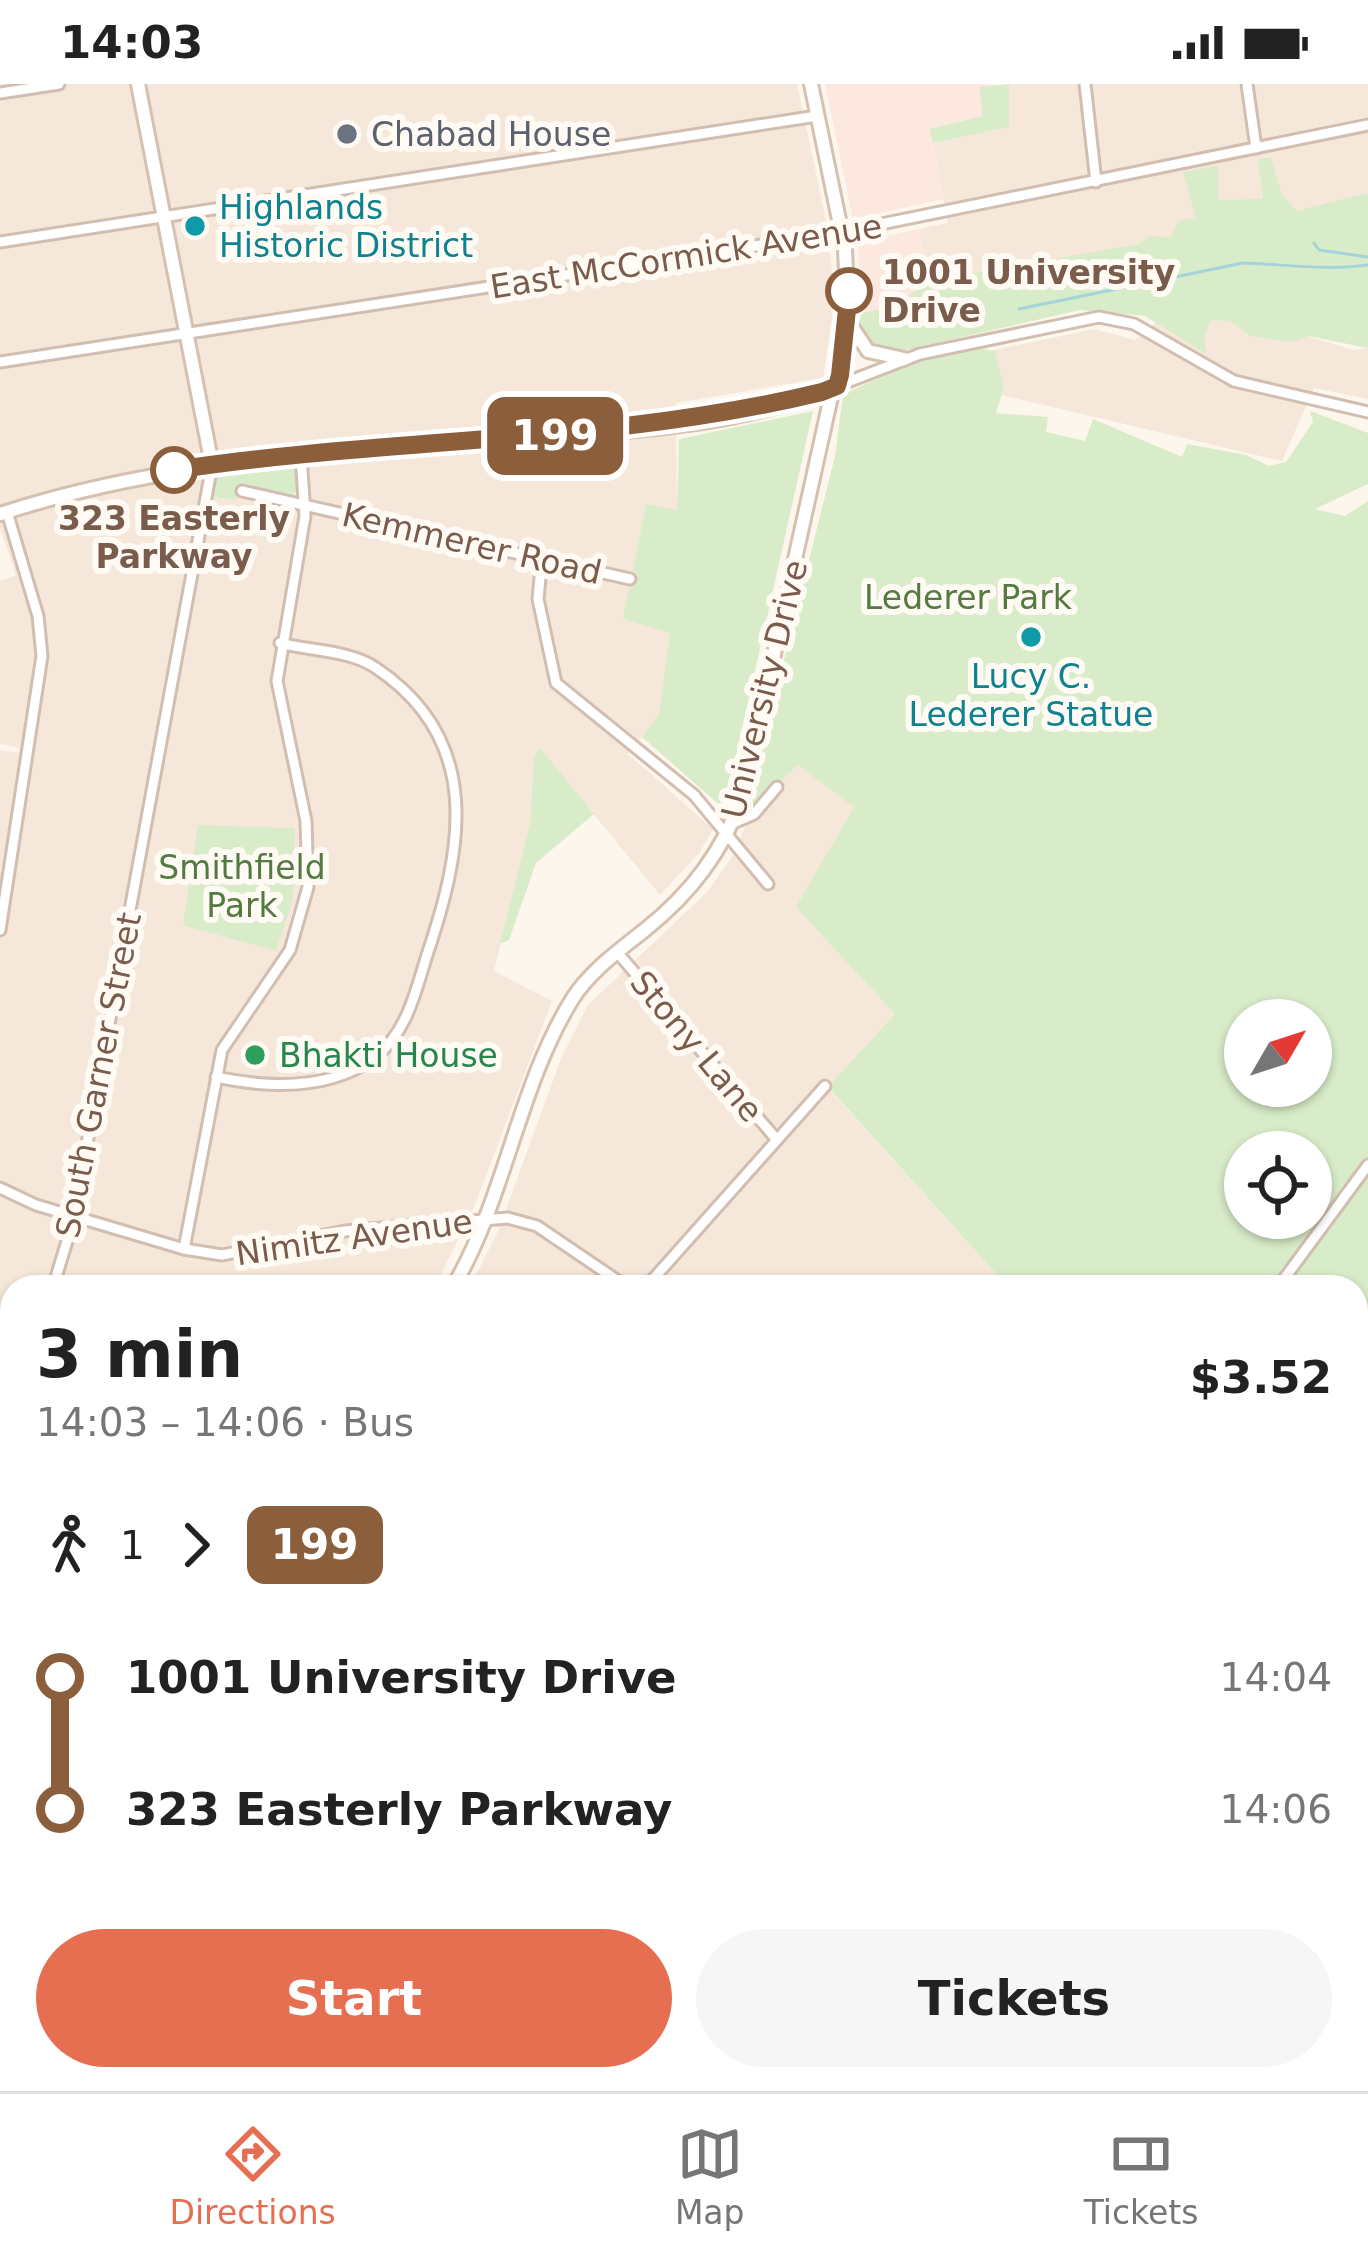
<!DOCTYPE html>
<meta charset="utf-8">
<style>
body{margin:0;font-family:"DejaVu Sans",sans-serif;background:#f6f6f6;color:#222;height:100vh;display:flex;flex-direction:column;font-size:45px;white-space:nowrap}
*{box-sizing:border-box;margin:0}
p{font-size:39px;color:#767676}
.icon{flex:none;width:66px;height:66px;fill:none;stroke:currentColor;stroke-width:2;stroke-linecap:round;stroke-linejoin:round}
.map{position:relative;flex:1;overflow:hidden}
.panel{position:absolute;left:0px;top:1191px;width:1368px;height:816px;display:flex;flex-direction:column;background:#fff;border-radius:36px 36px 0 0;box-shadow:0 3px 9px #0004}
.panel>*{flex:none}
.badge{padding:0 24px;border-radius:18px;font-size:42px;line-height:78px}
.needle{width:78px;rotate:51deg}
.fabs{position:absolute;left:1224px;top:915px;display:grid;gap:24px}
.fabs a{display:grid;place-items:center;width:108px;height:108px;border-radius:50%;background:#fff;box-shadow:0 3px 9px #0004;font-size:60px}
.map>.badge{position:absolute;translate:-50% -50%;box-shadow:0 0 0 6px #fff}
.legs{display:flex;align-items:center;gap:18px;height:132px;padding:0 36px;font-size:39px}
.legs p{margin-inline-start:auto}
.headline{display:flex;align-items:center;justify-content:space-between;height:204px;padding:0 36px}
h1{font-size:66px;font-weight:600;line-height:90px}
.button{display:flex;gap:24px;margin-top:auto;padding:24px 36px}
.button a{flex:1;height:138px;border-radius:72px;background:#e76f51;color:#fff;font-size:48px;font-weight:600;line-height:138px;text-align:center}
.button a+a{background:#f6f6f6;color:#222}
ul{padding:0 36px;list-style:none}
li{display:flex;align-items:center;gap:42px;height:132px;font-size:45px}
li i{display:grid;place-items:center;width:18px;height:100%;margin:0 15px;background:currentColor}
li i::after{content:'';width:30px;height:30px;margin:-15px;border:9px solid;border-radius:50%;background:#fff}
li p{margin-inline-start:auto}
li:first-child i{background:linear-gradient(#0000 50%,currentColor 0)}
li:last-child i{background:linear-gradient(currentColor 50%,#0000 0)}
.status{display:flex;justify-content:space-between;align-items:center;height:84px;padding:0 60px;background:#fff;direction:ltr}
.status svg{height:33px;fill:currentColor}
.tab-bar{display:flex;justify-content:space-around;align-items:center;height:168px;border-top:3px solid #e0e0e0;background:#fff;font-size:33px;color:#767676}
.tab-bar a{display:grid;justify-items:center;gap:6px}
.tab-bar .current{color:#e76f51}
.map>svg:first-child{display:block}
</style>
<div class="status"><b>14:03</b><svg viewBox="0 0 49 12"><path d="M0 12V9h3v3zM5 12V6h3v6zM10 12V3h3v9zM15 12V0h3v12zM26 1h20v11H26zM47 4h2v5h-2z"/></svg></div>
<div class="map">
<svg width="1368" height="2007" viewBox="0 0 1368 2007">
<rect width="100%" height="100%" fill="#fdf6ec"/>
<g fill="#f5e8da">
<polygon points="0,0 797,0 827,141 835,213 823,294 676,319 677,427 646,420 624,535 671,549 659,632 628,670 713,745 700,768 660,811 541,666 534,671 530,740 494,887 552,917 475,1121 435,1203 12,1203 12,1457 6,1458 0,1524 0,666 18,669 20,664 0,660 0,497 16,491 0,444"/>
<polygon points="1009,0 1368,0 1368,112 929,204 918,145 948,139 933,59 1009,43"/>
<polygon points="1162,233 1263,239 1354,266 1368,264 1368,315 1314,304 1282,377 1001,311 980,269 1094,245 1135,256"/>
<polygon points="798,680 855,723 797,823 895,930 828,1004 1008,1203 470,1203 498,1147 562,972 588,921 707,808 734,770 754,720"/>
<polygon points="1368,1256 1368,2007 1302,2007 1298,1995 1356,1995 1356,1258"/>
</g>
<g fill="#fde8e0">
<polygon points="825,0 993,0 980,4 984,32 930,45 944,115 853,135"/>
<polygon points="918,145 927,178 915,184 917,205 896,221 863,229 858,158"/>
<polygon points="0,1649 12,1651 12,1995 440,1995 448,2007 0,2007"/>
</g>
<g fill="#d8ecc9" fill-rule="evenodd">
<polygon points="1009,0 1009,43 933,59 929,45 983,32 979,3"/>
<polygon points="1271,73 1282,111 1297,127 1368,109 1368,264 1308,252 1293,258 1251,252 1230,237 1211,236 1204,252 1206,270 1145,232 1080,226 894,269 867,263 856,239 863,229 896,221 917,205 915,184 927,178 947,194 1139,160 1149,152 1171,153 1178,137 1196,134 1183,88 1218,82 1218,116 1263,115 1258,76"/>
<path d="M 978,264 L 995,267 L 1004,303 L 996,329 L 1048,333 L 1046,348 L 1085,357 L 1093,335 L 1182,373 L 1187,360 L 1246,371 L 1269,382 L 1286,378 L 1313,338 L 1310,327 L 1368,349 L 1368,400 L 1315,425 L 1345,432 L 1368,417 L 1368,1256 L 1356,1258 L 1356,1203 L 1008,1203 L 828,1003 L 895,930 L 796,823 L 854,723 L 798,681 L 746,727 L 835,372 L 843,310 L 916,278 ZM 1245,936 L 1311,936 L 1311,1002 L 1245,1002 ZM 1245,1068 L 1311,1068 L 1311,1134 L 1245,1134 Z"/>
<polygon points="813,327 730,699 723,724 642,653 659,631 670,549 623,535 646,420 677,426 679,355"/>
<polygon points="289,379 296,385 297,407 291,412 243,402 235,416 211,412 220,387"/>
<polygon points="541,665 594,730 536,779 509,856 500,860 530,740 534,671"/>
<polygon points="198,741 295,744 293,816 276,867 183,841"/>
<polygon points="12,1485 12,1587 10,1595 0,1593 4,1486"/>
<polygon points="440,1995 499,1995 518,2007 448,2007"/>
<polygon points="1124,1995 1298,1995 1302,2007 1125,2007"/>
</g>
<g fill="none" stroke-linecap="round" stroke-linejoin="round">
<g stroke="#a5d3da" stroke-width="3">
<polyline points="1314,159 1319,166 1368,173"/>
<path d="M 1019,225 L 1243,179 C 1284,180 1325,187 1368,181"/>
<polyline points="1356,1233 1368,1229"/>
<polyline points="72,2007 83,1995"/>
</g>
<g stroke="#d1beb0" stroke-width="15">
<g id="street">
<polyline points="1085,0 1096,98"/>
<polyline points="1247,0 1256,64"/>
<polyline points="0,9 59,0"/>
<polyline points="0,158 817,32"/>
<polyline points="0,278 827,151 1368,41"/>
<polyline points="837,302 920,270 1099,233 1134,240 1234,297 1368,328"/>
<polyline points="242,407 630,495"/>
<polyline points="542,472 538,515 556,599 694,711 768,800"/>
<polyline points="733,739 754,730 777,703"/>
<polyline points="0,846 42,572 38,532 7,428"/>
<polyline points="617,868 777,1056"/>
<path d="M 216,993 C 267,1004 328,1007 374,974 C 407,949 415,909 427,871 C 462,767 485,657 376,584 C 350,566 310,567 280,559"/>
<polyline points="0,1104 36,1121 184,1165 222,1171 345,1147 508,1134 537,1142 627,1203"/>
<polyline points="184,1165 222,966 290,866 308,803 306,737 277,597 305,432 301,371"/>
<polyline points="53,1203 72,1141 212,381"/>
<polyline points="646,1203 825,1002"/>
<polyline points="1278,1203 1368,1081"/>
<polyline points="0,1317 12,1323"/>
<polyline points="0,1472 12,1471"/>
<polyline points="1356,1642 1368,1617"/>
<polyline points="1356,1902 1368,1945"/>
<polyline points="928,1995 949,2007"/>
</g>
</g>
<g stroke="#d6c0b0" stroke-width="18">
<g id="secondary">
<polyline points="138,0 212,381"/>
<polyline points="850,240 868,267 904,275"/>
<path d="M 0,430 C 170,374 346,368 522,355 C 625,347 741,343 837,302"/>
<path d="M 453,1203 C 506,1113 518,1002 573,914 C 591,886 620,866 646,845 C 691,809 722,768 742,714 L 848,236 L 845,165 L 811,0"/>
<polyline points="1356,1258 1368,1256"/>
<polyline points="0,1786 9,1752 12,1664"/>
<polyline points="240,2007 258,1995"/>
</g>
</g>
<g stroke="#dad1cd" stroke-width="20">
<g id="primary">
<polyline points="0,1831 12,1844"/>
<polyline points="0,1850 12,1863"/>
<polyline points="105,1995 113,2007"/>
<polyline points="122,1995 130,2007"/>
</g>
</g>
<use href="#street" stroke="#fff" stroke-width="9"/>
<use href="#secondary" stroke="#fff" stroke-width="12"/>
<use href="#primary" stroke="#fbd9a5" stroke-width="14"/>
</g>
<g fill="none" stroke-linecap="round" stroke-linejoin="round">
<g stroke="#fff" stroke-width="27">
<path id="line-1" d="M 174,386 C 390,353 608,360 822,308 L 837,302 L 840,291 L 849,207"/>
</g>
<use href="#line-1" stroke="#8b5e3c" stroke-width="18"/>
</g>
<circle fill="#6b7280" stroke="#fffaf3" stroke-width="4.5" cx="347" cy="50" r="12"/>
<g fill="#0f9aa8" stroke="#fffaf3" stroke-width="4.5">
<circle cx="195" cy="142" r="12"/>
<circle cx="1031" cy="553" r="12"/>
</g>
<g fill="#fff" stroke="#8b5e3c" stroke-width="6">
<circle cx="849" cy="207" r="21"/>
<circle cx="174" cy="386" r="21"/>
</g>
<circle fill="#2e9e5b" stroke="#fffaf3" stroke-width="4.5" cx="255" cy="971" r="12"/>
<g text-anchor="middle" stroke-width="12" stroke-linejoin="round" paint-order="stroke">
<g font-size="33" fill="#5b616d" stroke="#fffaf3" text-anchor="start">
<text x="371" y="62">Chabad House</text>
</g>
<g font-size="33" fill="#0d838f" stroke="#fffaf3" text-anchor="start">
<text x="219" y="135">Highlands<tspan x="219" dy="38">Historic District</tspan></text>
<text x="1031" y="604" text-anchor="middle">Lucy C.<tspan x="1031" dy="38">Lederer Statue</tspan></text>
</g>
<g font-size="33" fill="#7a5c4d" stroke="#fffaf3">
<text transform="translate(686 172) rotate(-9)" y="12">East McCormick Avenue</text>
<text transform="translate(472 459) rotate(13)" y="12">Kemmerer Road</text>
<text transform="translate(764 605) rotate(-76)" y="12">University Drive</text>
<text transform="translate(697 962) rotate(50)" y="12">Stony Lane</text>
<text transform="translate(98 991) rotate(-79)" y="12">South Garner Street</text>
<text transform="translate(354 1153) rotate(-8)" y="12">Nimitz Avenue</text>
</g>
<g font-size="33" font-weight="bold" fill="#7a5c4d" stroke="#fffaf3" text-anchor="start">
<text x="882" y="200">1001 University<tspan x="882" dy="38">Drive</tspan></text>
<text x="174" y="446" text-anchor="middle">323 Easterly<tspan x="174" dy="38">Parkway</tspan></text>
</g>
<g font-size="33" fill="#537a41" stroke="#fffaf3">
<text x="968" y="525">Lederer Park</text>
<text x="242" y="795">Smithfield<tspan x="242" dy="38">Park</tspan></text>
</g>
<g font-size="33" fill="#27864d" stroke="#fffaf3" text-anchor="start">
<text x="279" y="983">Bhakti House</text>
</g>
</g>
</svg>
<div class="fabs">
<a><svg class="needle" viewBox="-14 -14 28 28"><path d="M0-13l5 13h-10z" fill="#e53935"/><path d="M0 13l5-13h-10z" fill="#767676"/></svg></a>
<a><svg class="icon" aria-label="locate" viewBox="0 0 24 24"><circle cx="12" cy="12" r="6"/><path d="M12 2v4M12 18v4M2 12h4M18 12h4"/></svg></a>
</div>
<b class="badge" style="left:555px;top:352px;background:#8b5e3c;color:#fff">199</b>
<section class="panel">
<div class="headline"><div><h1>3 min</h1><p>14:03 – 14:06 · Bus</p></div><b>$3.52</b></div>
<div class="legs"><svg class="icon" aria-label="walk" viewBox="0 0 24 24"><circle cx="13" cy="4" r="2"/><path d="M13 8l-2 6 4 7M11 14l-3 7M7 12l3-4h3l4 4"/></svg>1<svg class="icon" aria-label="forward" viewBox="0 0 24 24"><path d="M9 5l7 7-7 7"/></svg><b class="badge" style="background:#8b5e3c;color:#fff">199</b></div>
<ul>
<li><i style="color:#8b5e3c"></i><b>1001 University Drive</b><p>14:04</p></li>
<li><i style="color:#8b5e3c"></i><b>323 Easterly Parkway</b><p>14:06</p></li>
</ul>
<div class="button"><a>Start</a><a>Tickets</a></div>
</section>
</div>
<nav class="tab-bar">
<a class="current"><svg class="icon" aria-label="directions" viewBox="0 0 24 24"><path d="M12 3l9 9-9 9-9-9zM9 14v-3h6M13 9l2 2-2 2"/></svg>Directions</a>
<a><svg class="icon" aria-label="map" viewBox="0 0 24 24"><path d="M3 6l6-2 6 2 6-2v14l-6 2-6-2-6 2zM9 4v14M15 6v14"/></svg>Map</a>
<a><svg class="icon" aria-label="tickets" viewBox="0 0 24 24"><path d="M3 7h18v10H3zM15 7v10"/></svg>Tickets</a>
</nav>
